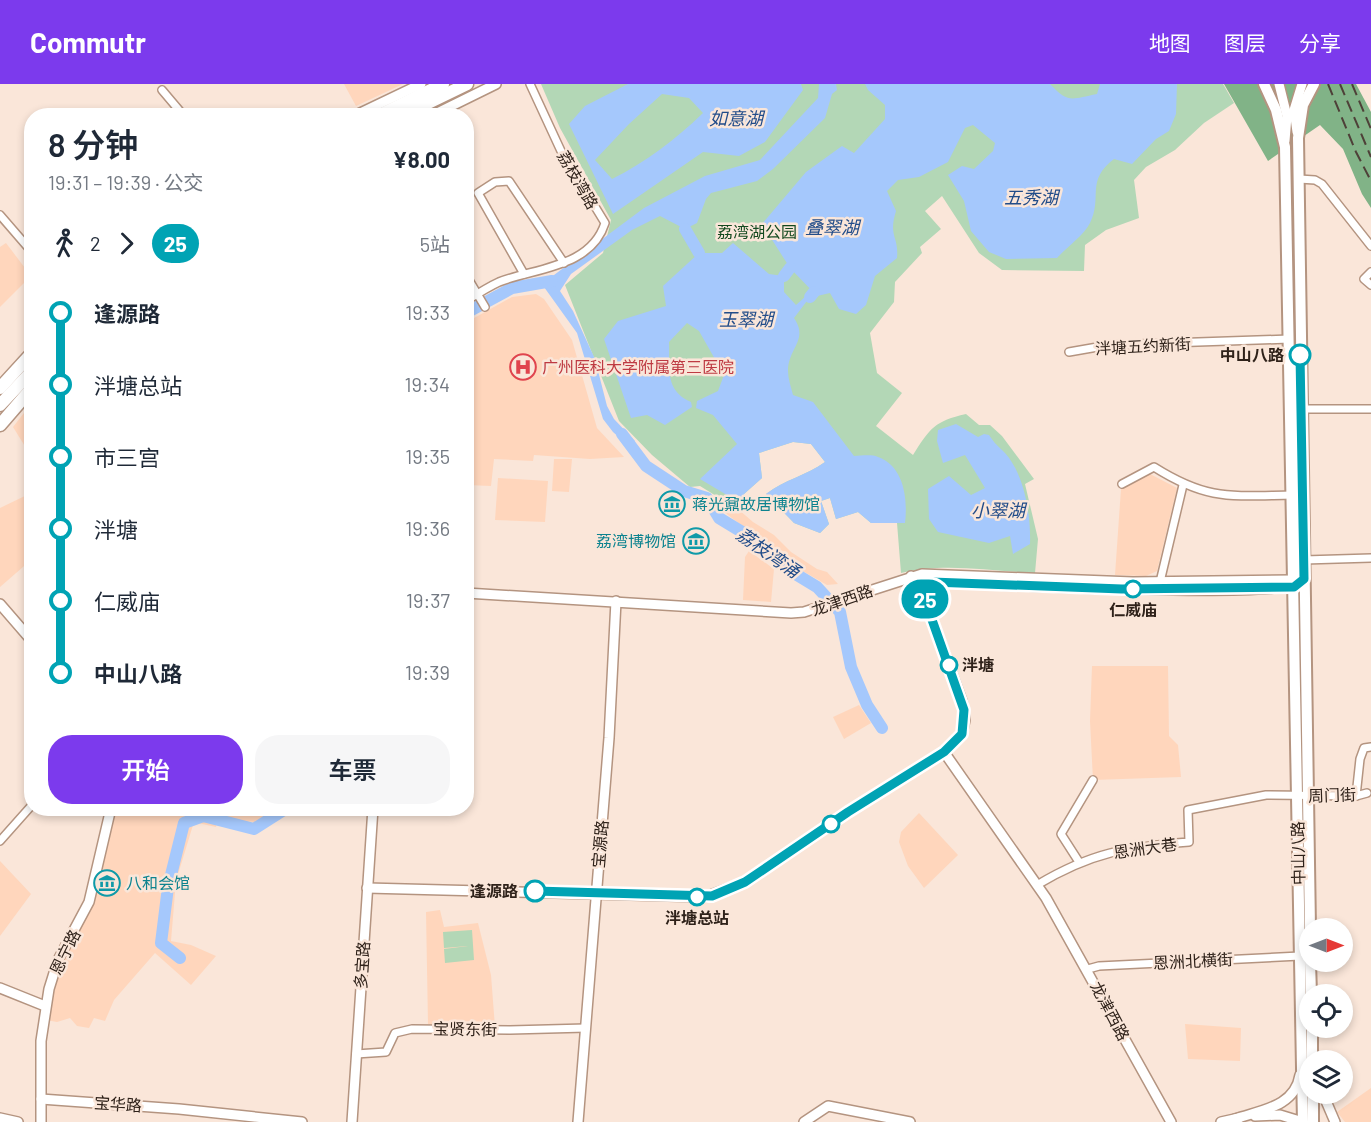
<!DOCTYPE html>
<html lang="zh">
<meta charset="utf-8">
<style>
body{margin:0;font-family:Barlow,"Noto Sans SC",sans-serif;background:#f6f6f7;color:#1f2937;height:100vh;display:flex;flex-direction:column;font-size:22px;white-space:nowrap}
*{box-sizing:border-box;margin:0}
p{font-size:20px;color:#747a83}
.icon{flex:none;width:33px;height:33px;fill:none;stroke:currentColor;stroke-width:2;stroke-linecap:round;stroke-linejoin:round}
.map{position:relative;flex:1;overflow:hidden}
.side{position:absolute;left:24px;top:24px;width:450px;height:708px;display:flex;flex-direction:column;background:#fff;border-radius:24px;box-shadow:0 3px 9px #0003}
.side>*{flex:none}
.badge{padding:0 12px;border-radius:20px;font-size:21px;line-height:39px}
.needle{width:39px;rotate:90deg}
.controls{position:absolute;left:1299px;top:834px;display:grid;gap:12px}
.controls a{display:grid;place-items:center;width:54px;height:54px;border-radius:50%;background:#fff;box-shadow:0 3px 9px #0003;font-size:30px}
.map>.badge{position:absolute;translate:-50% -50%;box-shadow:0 0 0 3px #fff}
.legs{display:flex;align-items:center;gap:9px;height:66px;padding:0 24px;font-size:20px}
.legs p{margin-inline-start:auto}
.headline{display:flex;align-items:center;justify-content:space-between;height:102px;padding:0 24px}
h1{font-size:33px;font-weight:600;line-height:45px}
.action{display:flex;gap:12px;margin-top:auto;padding:12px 24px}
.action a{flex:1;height:69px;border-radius:24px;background:#7c3aed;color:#fff;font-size:24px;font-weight:600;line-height:69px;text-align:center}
.action a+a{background:#f6f6f7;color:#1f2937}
ul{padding:0 24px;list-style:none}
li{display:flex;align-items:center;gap:21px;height:72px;font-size:22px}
li i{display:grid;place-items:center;width:9px;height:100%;margin:0 8px;background:currentColor}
li i::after{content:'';width:15px;height:15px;margin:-8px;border:4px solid;border-radius:50%;background:#fff}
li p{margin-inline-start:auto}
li:first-child i{background:linear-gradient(#0000 50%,currentColor 0)}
li:last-child i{background:linear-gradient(currentColor 50%,#0000 0)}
header{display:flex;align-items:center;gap:36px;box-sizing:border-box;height:84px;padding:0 30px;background:#7c3aed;color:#fff}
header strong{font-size:28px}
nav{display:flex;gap:33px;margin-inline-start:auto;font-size:21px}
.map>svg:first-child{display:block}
</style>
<header>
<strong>Commutr</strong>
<nav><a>地图</a><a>图层</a><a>分享</a></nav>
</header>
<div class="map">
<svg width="1371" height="1038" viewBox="0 0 1371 1038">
<rect width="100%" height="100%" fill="#fae6d9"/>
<g fill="#ffd6bc">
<polygon points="344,0 403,0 356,22"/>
<polygon points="6,159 31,192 0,223 0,163"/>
<polygon points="536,210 544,215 572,256 597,344 624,373 590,375 534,371 533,377 494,375 491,402 467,401 467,238 512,213"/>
<polygon points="31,320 31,372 13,343"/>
<polygon points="554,375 572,375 569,408 552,407"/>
<polygon points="1150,390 1177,404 1157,487 1146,492 1115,491 1121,405"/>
<polygon points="498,394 548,397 545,438 495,436"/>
<polygon points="31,409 31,476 0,503 0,424"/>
<polygon points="727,421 738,425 753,438 774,451 791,468 817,485 827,488 838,500 827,501 801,486 724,428"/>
<polygon points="749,467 774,485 771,518 743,516 745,473"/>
<polygon points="1092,582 1168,582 1169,652 1178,661 1181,693 1093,696 1090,637"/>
<polygon points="859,621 871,639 844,655 833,633"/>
<polygon points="113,725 278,725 258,738 241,737 219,730 216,743 198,739 193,741 176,797 171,857 191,861 216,872 191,901 155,869 114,916 105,937 94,934 89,944 77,942 70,934 57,938 46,936 60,882 91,824 104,773"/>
<polygon points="919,729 958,771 924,804 908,782 899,758 901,748"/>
<polygon points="0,777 31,810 0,852"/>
<polygon points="440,826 444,843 478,839 491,891 495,943 428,940 426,828"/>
<polygon points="1185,940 1241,944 1240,977 1188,975"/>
<polygon points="1371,1004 1371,1038 1345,1038 1337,1028"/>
</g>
<g fill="#b3d7b6">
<path d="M 541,0 L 1223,0 L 1234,19 L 1204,39 L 1175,66 L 1146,83 L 1134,96 L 1139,134 L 1106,146 L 1085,161 L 1084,187 L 1002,186 L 979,169 L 942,112 L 925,127 L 941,145 L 920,163 L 922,169 L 895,198 L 894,218 L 870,249 L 877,289 L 902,309 L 876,342 L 913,371 C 930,344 935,337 966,330 L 979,341 L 990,341 L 1002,352 L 1034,395 L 1025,400 L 1038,455 L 1035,489 C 992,487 943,478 901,489 L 897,439 L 871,439 L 858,428 L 836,435 L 830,414 L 821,417 L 829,440 L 820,449 L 794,439 L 766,410 C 785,395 806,392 825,378 L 811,360 L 793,358 L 759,369 L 762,394 L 744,410 L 742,420 L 721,415 L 700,402 L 690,403 L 652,371 L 619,337 L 565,201 L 603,169 L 611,136 L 560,44 Z"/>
<polygon points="472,846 474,876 445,879 444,865 468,862 444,864 443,848"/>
</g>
<polygon fill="#81b387" points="1224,0 1356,0 1371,28 1371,124 1362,110 1343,65 1320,41 1268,77"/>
<g fill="#a5c8fc" fill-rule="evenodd">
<path d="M 628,0 L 801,0 L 803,6 L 765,58 L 739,72 L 703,68 L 613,130 L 569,40 L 585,22 ZM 662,10 L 689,14 L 703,29 C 675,56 646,78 612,95 L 595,76 L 629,40 Z"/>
<polygon points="819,0 836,0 837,6 832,10 825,34 773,85 757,97 711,109 706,115 697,139 685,145 660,132 632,146 571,190 560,207 573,227 595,275 607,322 614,335 635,357 631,364 613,348 603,335 577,249 544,203 545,194 550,194 644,124 705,92 760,76 818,14"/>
<path d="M 865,0 L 1050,0 C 1069,20 1071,15 1097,10 L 1100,0 L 1177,0 L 1176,30 L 1169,47 L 1156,55 L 1132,80 L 1114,75 C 1085,97 1103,113 1090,139 C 1084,151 1067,163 1057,174 L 1006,175 L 989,168 L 971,147 L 964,117 L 948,91 L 962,82 L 974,85 L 993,67 L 995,59 L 973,41 L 965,44 L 948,78 L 919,93 L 898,96 L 887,107 L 896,127 C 888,153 899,152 897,174 L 875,192 L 866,221 L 856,230 L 839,225 L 830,209 L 817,212 L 790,184 L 762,140 L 806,88 L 842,62 L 854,69 L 885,35 L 885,21 L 868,6 Z"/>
<path d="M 733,159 L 769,190 L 784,192 L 784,208 L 796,221 L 805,213 L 810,213 L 794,234 C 809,256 788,264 788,287 C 788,295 791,303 793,311 L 813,318 L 854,372 C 861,372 871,370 878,373 C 904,382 908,415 905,439 L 871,439 L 858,428 L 836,435 L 830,414 L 821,417 L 829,440 L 820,449 L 794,439 L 766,410 C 785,395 806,392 825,378 L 811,360 L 793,358 L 759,369 L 762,394 L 744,410 L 742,420 L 700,395 L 737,360 L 713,331 L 696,324 L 697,317 L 718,307 L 724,291 L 699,247 L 687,239 L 669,258 C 670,284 664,306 691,318 L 692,323 L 665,341 L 647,331 L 631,334 L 604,255 L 618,237 L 666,222 L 663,202 L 699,169 L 722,169 Z"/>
<path d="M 956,340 L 978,353 L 984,350 L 989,351 C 994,359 999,363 1005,369 C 1025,391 1031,433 1030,460 L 1013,470 L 1010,452 L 989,459 L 938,448 L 929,435 L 928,405 L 949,392 L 971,411 L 985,404 L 965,371 L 943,379 L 937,357 L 938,346 Z"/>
</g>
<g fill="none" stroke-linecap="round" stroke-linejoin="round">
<g stroke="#a5c8fc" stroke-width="12">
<polyline points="685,145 699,169"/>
<polyline points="784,192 790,184"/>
<polyline points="810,213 814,208"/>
<polyline points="466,229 512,204 552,197"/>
<polyline points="622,350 646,382 684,407 707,414 719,434 747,451 789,486 817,503 840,528 851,583 867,621 882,644"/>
<polyline points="180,874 161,859 168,803 184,739 203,732 254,745 287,724"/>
</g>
<g stroke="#b49480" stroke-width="10">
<g id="street">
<polyline points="162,6 184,32"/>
<polyline points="1299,95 1315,96 1322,100 1371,162"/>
<polyline points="0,131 32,168"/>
<polyline points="1371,188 1364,195 1371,201"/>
<polyline points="524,190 478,109 495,98 509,97 564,179"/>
<polyline points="466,191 485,223"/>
<path d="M 466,217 C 477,210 488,203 499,198 C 534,184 591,184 605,139 L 561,67 L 530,0"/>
<polyline points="1069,268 1109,261 1289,255"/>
<polyline points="1290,325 1371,325"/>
<path d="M 1122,400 L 1154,383 C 1208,417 1231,412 1292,411"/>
<polyline points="1304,476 1371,474"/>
<polyline points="1160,498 1183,401"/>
<polyline points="1356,712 1360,675 1364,664 1371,663"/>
<polyline points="0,757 32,721"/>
<polyline points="1079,778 1061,750 1093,696"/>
<path d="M 1037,801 C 1092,768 1127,763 1189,758 L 1188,726 L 1266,711 L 1356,712 L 1367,709"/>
<polyline points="1088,885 1099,882 1300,872"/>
<polyline points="356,970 386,968 395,949 412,945 510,946 586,944"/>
</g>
</g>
<g stroke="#b49480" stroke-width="12">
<g id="secondary">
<polyline points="1279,0 1287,32 1285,57"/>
<polyline points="354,32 421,0"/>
<polyline points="431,32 496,0"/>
<polyline points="1297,48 1294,26 1302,0"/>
<path d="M 967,499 C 1007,502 1279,513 1297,500"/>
<polyline points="466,509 791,529 804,528 922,490 1133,498 1293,496"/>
<polyline points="925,513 925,505 931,498 947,497"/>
<polyline points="0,520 32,557"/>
<polyline points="944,668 1046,814 1171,1038"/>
<polyline points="367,804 705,813 745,798 848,728 944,668 962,650 965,636 962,617 921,505 911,492"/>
<polyline points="0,904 45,922"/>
<polyline points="1323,1010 1335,1038"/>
<polyline points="41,1015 179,1025 302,1038"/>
<polyline points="1255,1032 1280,1031 1303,1038"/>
<polyline points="0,1034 18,1038"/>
<path d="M 1235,1035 C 1261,1026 1295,1023 1300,991"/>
<polyline points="41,1038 41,957 49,905 58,876 89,818 111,724"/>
<polyline points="352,1038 373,724"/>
<polyline points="578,1038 609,654 616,517"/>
<polyline points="804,1038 828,1022 910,1038"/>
<polyline points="1221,1038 1239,1034"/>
</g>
</g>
<g stroke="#b49480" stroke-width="14">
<g id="primary">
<polyline points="1264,0 1276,26 1285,63 1303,1038"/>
<polyline points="1310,844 1298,54 1303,21 1314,0"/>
<polyline points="1310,878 1311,910"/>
<polyline points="1312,944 1312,976"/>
<polyline points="1313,1010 1313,1038"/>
</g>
</g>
<g stroke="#b49480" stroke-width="15">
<g id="highway">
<polyline points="378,32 443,0"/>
<polyline points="401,32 467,0"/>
<polyline points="0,304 32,269"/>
<polyline points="0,321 32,287"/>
<polyline points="0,341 32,304"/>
</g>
</g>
<use href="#street" stroke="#fff" stroke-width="7"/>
<use href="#secondary" stroke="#fff" stroke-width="9"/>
<use href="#primary" stroke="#fff" stroke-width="10"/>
<use href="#highway" stroke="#fff" stroke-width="12"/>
<g stroke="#4e4038" stroke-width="2" stroke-dasharray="12 6" stroke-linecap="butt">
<polyline points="1328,0 1356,68 1371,97"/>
<polyline points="1340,0 1371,73"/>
<polyline points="1352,0 1371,45"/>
</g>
</g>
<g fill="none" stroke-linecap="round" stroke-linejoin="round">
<g stroke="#fff" stroke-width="14">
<polyline id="line-1" points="535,807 712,812 745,798 848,728 944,668 962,650 964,626 925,516 925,505 932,498 1122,505 1294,503 1304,495 1300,271"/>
</g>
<use href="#line-1" stroke="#00a3b4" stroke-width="9"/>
</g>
<defs>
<g id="hospital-ring" transform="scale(1.35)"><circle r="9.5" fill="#fae6d9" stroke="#e0444e" stroke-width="1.5"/><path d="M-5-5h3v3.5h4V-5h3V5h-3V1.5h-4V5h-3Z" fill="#e0444e"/></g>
<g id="museum-ring" transform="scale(1.35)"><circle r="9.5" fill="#fae6d9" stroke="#0f9aa8" stroke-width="1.5"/><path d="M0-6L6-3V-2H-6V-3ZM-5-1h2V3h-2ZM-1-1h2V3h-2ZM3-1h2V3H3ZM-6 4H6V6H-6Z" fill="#0f9aa8"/></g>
</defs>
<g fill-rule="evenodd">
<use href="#hospital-ring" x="523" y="283"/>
<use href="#museum-ring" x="672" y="420"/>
<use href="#museum-ring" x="696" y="457"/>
<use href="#museum-ring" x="107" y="799"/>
</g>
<g fill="#fff" stroke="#00a3b4" stroke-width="3">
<circle cx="1300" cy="271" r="10"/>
<circle cx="1133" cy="505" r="8"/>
<circle cx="949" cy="581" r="8"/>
<circle cx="831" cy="740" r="8"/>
<circle cx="535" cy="807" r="10"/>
<circle cx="697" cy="813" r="8"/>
</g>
<g text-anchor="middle" stroke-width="5" stroke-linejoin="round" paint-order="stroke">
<g font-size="16" fill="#2f221a" stroke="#fae6d9">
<text transform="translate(578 96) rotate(60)" y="6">荔枝湾路</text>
<text transform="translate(1143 262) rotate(-3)" y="6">泮塘五约新街</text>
<text transform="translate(842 516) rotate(-19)" y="6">龙津西路</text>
<text transform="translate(1332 711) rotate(-2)" y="6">周门街</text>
<text transform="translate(600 760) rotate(-85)" y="6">宝源路</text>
<text transform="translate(1145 764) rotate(-8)" y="6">恩洲大巷</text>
<text transform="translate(1298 769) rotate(-91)" y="6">中山八路</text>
<text transform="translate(65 868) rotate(-64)" y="6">恩宁路</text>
<text transform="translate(1193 877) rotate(-3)" y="6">恩洲北横街</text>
<text transform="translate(362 881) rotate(-86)" y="6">多宝路</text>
<text transform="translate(1110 927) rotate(62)" y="6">龙津西路</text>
<text transform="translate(465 945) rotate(1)" y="6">宝贤东街</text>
<text transform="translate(118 1020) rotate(4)" y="6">宝华路</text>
</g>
<g font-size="16" fill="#13491f" stroke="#fae6d9">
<text x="757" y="154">荔湾湖公园</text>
</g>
<g font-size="16" font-weight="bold" fill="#2f221a" stroke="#fae6d9" text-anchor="end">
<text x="1284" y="277">中山八路</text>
<text x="1133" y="532" text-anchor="middle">仁威庙</text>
<text x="962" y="587" text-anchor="start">泮塘</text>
<text x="518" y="813">逢源路</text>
<text x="697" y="840" text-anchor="middle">泮塘总站</text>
</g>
<g font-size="16" fill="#be3a42" stroke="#fae6d9" text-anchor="start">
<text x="542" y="289">广州医科大学附属第三医院</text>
</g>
<g font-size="16" fill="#0d838f" stroke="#fae6d9" text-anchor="start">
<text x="692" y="426">蒋光鼐故居博物馆</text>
<text x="676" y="463" text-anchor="end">荔湾博物馆</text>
<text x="126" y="805">八和会馆</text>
</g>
<g font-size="18" font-style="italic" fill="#214c89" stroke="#fae6d9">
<text x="736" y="41">如意湖</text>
<text x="1031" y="120">五秀湖</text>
<text x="832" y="150">叠翠湖</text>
<text x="746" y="242">玉翠湖</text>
<text x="998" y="433">小翠湖</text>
<text transform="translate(768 469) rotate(35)" y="6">荔枝湾涌</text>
</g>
</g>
</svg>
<div class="controls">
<a><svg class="needle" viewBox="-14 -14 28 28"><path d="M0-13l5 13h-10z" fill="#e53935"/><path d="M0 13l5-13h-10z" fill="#747a83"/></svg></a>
<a><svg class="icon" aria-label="locate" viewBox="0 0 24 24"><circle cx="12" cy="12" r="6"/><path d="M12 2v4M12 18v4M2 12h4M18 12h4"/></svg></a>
<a><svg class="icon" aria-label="layers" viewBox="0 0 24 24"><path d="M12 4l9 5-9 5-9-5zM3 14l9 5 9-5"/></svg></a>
</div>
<b class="badge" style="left:925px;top:515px;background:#00a3b4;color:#fff">25</b>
<section class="side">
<div class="headline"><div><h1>8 分钟</h1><p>19:31 – 19:39 · 公交</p></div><b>¥8.00</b></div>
<div class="legs"><svg class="icon" aria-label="walk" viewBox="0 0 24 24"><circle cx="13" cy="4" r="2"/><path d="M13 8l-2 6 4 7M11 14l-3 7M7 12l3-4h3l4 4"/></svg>2<svg class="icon" aria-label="forward" viewBox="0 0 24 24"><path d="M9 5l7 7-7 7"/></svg><b class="badge" style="background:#00a3b4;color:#fff">25</b><p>5站</p></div>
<ul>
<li><i style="color:#00a3b4"></i><b>逢源路</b><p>19:33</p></li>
<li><i style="color:#00a3b4"></i><span>泮塘总站</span><p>19:34</p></li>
<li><i style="color:#00a3b4"></i><span>市三宫</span><p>19:35</p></li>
<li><i style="color:#00a3b4"></i><span>泮塘</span><p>19:36</p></li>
<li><i style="color:#00a3b4"></i><span>仁威庙</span><p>19:37</p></li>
<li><i style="color:#00a3b4"></i><b>中山八路</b><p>19:39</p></li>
</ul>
<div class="action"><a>开始</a><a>车票</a></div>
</section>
</div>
